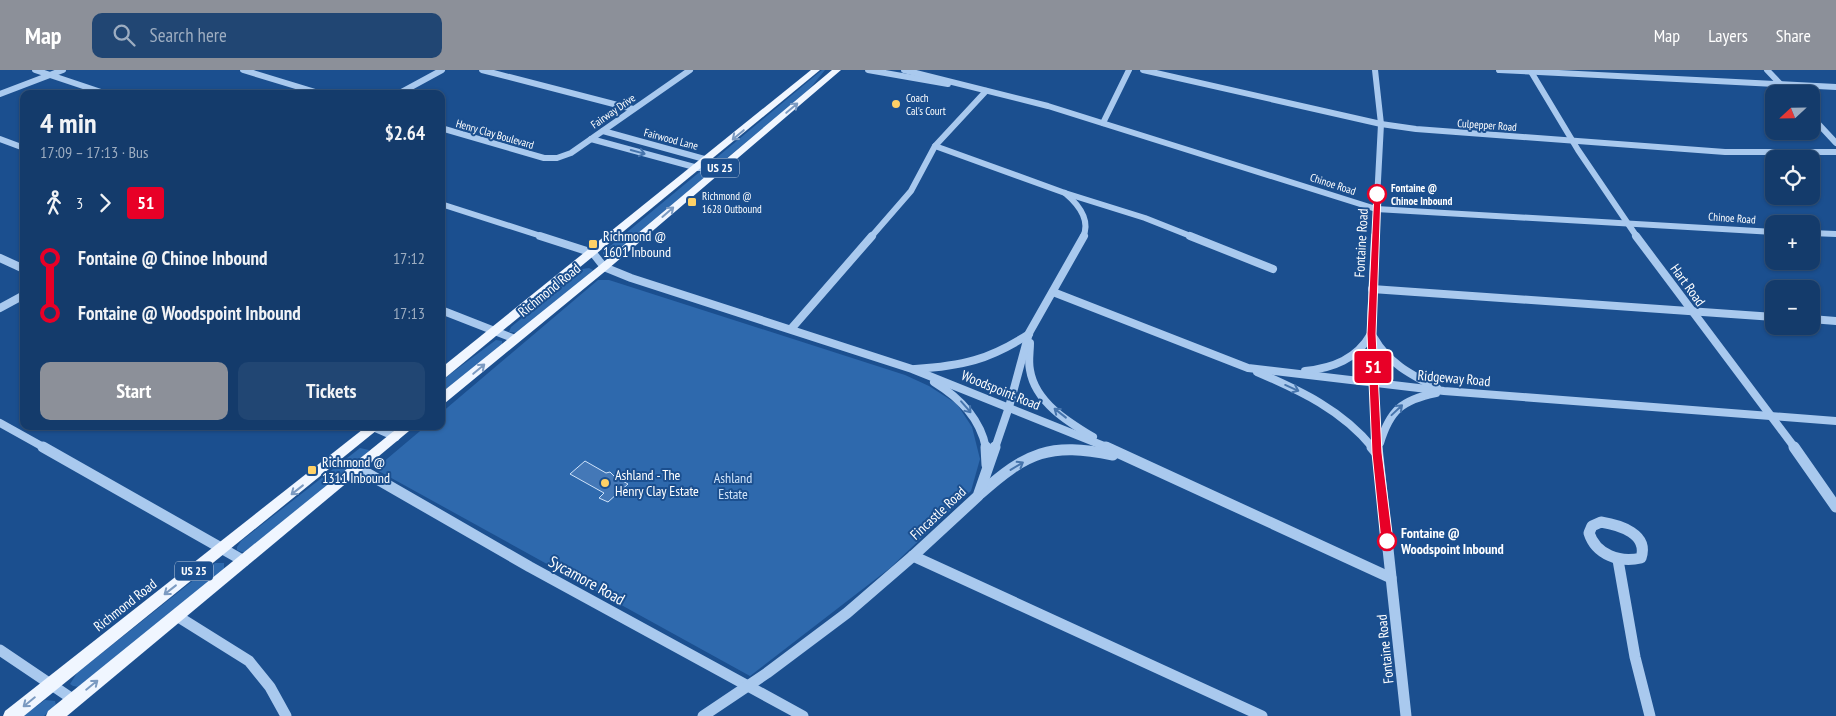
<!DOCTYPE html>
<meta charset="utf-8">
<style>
body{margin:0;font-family:"PT Sans Narrow",sans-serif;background:#214673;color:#f1f3f6;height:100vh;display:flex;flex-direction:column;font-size:19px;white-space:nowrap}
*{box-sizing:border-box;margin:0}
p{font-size:16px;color:#9dadc1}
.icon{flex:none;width:28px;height:28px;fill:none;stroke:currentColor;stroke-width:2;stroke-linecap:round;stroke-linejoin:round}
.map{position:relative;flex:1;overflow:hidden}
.sheet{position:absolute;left:20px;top:20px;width:425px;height:340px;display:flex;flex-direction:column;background:#143b6b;border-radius:10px;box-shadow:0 1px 4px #0004,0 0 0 1px #33557e}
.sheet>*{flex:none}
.badge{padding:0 10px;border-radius:4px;font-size:18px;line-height:32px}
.needle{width:32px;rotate:248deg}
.tools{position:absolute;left:1765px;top:15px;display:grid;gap:10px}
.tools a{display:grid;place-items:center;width:55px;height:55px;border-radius:10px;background:#143b6b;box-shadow:0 1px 4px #0004,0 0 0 1px #33557e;font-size:25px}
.map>.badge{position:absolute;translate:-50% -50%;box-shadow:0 0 0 2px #fff}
.legs{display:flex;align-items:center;gap:8px;height:55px;padding:0 20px;font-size:16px}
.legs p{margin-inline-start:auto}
.headline{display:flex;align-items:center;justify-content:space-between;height:85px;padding:0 20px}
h1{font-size:28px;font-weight:800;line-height:38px}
.cta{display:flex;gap:10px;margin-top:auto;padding:10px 20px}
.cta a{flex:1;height:58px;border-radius:10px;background:#8c9099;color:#fff;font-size:20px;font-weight:800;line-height:58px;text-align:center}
.cta a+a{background:#214673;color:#f1f3f6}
ul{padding:0 20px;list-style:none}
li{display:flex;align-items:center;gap:18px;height:55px;font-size:19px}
li i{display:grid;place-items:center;width:8px;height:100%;margin:0 6px;background:currentColor}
li i::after{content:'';width:12px;height:12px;margin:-6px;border:4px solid;border-radius:50%;background:#143b6b}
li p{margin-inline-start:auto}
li:first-child i{background:linear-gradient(#0000 50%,currentColor 0)}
li:last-child i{background:linear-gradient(currentColor 50%,#0000 0)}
header{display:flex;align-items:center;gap:30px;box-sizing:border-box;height:70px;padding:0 25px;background:#8c9099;color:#fff}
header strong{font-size:24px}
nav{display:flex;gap:28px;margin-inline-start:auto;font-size:18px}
.search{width:350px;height:45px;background:#214673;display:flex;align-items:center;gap:12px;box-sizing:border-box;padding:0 18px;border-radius:10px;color:#9dadc1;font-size:19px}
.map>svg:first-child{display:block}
</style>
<header>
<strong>Map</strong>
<div class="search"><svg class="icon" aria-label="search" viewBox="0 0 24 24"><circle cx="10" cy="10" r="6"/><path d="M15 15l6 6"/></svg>Search here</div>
<nav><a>Map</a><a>Layers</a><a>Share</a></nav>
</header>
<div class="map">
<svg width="1836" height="646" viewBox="0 0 1836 646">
<rect width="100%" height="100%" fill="#1b4f8f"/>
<g fill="#2e69ad">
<polygon points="822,0 825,0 807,22 722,92 715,92 715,89"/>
<polygon points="702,100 710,101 710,103 614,183 607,186 603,186 603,182"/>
<polygon points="589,198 593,200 592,202 518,263 509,262 511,257 582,199"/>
<polygon points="598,210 609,210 905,305 929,316 957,334 972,357 980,389 971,421 890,498 750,606 375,399 426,356 441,356 441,343"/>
<polygon points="496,270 502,271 502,275 441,323 441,311"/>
<polygon points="360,378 369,380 368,383 247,482 242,482 237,480 237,477 241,471"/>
<polygon points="215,493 224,493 224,500 79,617 73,616 70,614 77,603"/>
<polygon points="45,630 55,631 56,635 44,646 23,646"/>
</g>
<polygon fill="#4478b7" stroke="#cfe3fa" points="585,391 606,403 610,402 614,406 628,414 608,432 599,428 604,423 570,404"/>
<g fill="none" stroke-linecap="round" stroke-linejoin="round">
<g stroke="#a9c9ee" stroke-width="6">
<polyline points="35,0 107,24"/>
<polyline points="243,0 322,24"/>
<polyline points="482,0 633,39"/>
<polyline points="868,0 948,14"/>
<polyline points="904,0 1048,36 1376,139 1774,162"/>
<polyline points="1143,0 1381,54 1416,59 1725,82 1836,82"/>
<polyline points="1375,0 1381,54 1375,167"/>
<polyline points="1499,0 1836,17"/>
<polyline points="1530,0 1578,80 1637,167"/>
<polyline points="1767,0 1790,24"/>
<polyline points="0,24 63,0"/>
<polyline points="398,24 442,0"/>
<polyline points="1811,46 1836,73"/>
<polyline points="1103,53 1129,0"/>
<polyline points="441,58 544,88 557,88 571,83 690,0"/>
<polyline points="603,61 708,90 719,98"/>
<polyline points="0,69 24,78"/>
<polyline points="591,69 698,98 719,98"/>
<polyline points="935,76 1065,123 1145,148 1193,167"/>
<path d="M 1065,123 C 1078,134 1091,150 1083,167"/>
<polyline points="441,134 544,167"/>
<polyline points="1811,163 1836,164"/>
<polyline points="871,167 911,121 935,76 986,21"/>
</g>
<g stroke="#a9c9ee" stroke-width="8">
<polyline points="540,166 593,183 604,197 631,208 912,299 1109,378"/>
<polyline points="1190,166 1273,199"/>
<polyline points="1375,166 1371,253 1377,378"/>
<polyline points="1636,166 1795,378"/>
<polyline points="0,188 24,199"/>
<polyline points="1372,219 1774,247"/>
<polyline points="1053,222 1248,298 1444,321 1836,351"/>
<polyline points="0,238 24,225"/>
<polyline points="441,240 515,269"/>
<polyline points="1811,249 1836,251"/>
<polyline points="791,259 872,166"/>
<path d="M 1374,268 C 1388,293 1412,305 1437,318"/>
<path d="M 1030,273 C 1030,282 1028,291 1030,300 C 1035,332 1068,352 1093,367"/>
<path d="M 915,299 C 962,296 989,290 1029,264"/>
<path d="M 1305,301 C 1333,298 1357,289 1371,264"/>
<path d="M 1257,302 C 1301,321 1342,340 1373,378"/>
<path d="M 934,312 C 960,328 980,348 986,378"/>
<polyline points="0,353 45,378"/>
<polyline points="371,356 396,367"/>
<path d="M 1380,373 C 1390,340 1402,330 1436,323"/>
<polyline points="995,378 1009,337 1029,263 1084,166"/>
</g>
<g stroke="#a9c9ee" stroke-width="11">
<polyline points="43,377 244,491"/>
<polyline points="986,377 987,395"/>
<polyline points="1106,377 1391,508"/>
<polyline points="1372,377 1377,383"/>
<polyline points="1377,377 1406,646"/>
<polyline points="1794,377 1836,437"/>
<polyline points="358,398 530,497 803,646"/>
<path d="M 980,424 C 1027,382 1050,372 1113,385"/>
<path d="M 1601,452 C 1620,455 1649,464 1641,488 C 1620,493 1596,485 1589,463 L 1592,456 Z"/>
<polyline points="913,486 1262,646"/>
<polyline points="1618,490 1635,587 1650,646"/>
<polyline points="177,546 249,591 270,617 286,646"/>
<polyline points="0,580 74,630"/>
<polyline points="703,646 767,603 847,543 913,486 978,426 995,377"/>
</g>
<g fill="#f0f6ff" fill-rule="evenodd">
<polygon points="811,0 820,0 445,308 441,309 441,298"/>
<polygon points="832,0 841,0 608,199 445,333 441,334 441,323 600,195"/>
<polygon points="367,356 382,356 24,646 3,646 5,641"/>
<polygon points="400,356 415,356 67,646 46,646 48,641"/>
</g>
</g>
<defs><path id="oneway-shaft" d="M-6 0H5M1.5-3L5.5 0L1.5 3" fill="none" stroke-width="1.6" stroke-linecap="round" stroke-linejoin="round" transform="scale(1.25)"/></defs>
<g stroke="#7b9ac1">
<use href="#oneway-shaft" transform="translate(792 38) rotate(-40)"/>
<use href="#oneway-shaft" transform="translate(738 65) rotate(140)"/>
<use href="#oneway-shaft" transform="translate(668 142) rotate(-41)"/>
<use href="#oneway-shaft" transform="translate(479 299) rotate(-40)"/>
<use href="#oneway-shaft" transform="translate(297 420) rotate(142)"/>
<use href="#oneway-shaft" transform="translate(170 520) rotate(142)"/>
<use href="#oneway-shaft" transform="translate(92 615) rotate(-39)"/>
<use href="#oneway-shaft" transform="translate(29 632) rotate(141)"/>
</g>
<g stroke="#4674ac">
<use href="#oneway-shaft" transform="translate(638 82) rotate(15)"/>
<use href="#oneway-shaft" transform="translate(1292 318) rotate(24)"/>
<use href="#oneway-shaft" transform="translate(966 337) rotate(49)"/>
<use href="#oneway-shaft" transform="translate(1397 340) rotate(-43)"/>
<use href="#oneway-shaft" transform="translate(1060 343) rotate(-142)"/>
<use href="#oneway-shaft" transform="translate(1017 396) rotate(-31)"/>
</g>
<polygon fill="#e80027" stroke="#fff" points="1374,122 1381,124 1376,264 1382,383 1393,471 1387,475 1381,471 1372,383 1367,264"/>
<g fill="#ffd166" stroke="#1b4f8f" stroke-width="2">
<circle cx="896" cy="34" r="5"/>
<rect x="687" y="127" width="10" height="10" rx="2.5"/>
<rect x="588" y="169" width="10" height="10" rx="2.5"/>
<rect x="307" y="395" width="10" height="10" rx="2.5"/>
<circle cx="605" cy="413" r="5"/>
</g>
<g fill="#fff" stroke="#e80027" stroke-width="2.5">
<circle cx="1377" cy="124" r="9"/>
<circle cx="1387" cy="471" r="9"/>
</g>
<g text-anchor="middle" stroke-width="4" stroke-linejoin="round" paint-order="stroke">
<g font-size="11" fill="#fff" stroke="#1b4f8f" text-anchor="start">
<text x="906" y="32">Coach<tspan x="906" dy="13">Cal's Court</tspan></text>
<text x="702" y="130">Richmond @<tspan x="702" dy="13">1628 Outbound</tspan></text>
</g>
<g font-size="11" fill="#fff" stroke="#1b4f8f">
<text transform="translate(613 41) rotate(-35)" y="4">Fairway Drive</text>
<text transform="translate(1487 55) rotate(4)" y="4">Culpepper Road</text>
<text transform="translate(495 64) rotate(16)" y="4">Henry Clay Boulevard</text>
<text transform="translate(671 69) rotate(15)" y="4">Fairwood Lane</text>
<text transform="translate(1333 114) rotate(18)" y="4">Chinoe Road</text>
<text transform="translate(1732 148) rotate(4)" y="4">Chinoe Road</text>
</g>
<g font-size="11" font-weight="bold" fill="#fff" stroke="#1b4f8f" text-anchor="start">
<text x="1391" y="122">Fontaine @<tspan x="1391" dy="13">Chinoe Inbound</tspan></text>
</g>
<g fill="#1b4f8f" stroke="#bbcadd" stroke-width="1">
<rect x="701" y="88.5" width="38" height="19" rx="4"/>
<rect x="175" y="491.5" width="38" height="19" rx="4"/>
</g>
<g font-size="12" font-weight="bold" fill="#fff">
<text x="720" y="102">US 25</text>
<text x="194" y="505">US 25</text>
</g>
<g font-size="14" fill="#fff" stroke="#1b4f8f" text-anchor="start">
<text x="603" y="171">Richmond @<tspan x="603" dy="16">1601 Inbound</tspan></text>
<text x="322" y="397">Richmond @<tspan x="322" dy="16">1311 Inbound</tspan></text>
<text x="615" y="410">Ashland - The<tspan x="615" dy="16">Henry Clay Estate</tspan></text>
</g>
<g font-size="14" fill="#fff" stroke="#1b4f8f">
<text transform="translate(1361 173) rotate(-87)" y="5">Fontaine Road</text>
<text transform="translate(1688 215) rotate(54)" y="5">Hart Road</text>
<text transform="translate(549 220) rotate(-39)" y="5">Richmond Road</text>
<text transform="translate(1454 308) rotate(5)" y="5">Ridgeway Road</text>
<text transform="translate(1001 320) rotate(22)" y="5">Woodspoint Road</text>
<text transform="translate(938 443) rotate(-43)" y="5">Fincastle Road</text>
<text transform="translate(125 535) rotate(-38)" y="5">Richmond Road</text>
<text transform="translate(1385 579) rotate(-96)" y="5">Fontaine Road</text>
</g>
<g font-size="14" fill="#cfe3fa" stroke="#1b4f8f">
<text x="733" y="413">Ashland<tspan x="733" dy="16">Estate</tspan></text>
</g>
<g font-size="14" font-weight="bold" fill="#fff" stroke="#1b4f8f" text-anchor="start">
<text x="1401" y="468">Fontaine @<tspan x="1401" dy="16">Woodspoint Inbound</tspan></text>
</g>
<g font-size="16" fill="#fff" stroke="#1b4f8f">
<text transform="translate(587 510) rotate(29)" y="6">Sycamore Road</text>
</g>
</g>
</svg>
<div class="tools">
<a><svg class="needle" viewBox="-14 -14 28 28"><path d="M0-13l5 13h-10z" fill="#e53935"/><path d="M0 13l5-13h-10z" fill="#9dadc1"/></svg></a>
<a><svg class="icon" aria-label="locate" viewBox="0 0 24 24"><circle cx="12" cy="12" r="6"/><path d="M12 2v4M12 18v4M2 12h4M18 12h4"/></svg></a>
<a>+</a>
<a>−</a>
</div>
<b class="badge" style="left:1373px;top:297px;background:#e80027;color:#fff">51</b>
<section class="sheet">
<div class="headline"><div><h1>4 min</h1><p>17:09 – 17:13 · Bus</p></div><b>$2.64</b></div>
<div class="legs"><svg class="icon" aria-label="walk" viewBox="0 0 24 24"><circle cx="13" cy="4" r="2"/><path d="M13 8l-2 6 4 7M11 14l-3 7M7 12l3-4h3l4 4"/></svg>3<svg class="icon" aria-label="forward" viewBox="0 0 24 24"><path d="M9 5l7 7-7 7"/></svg><b class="badge" style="background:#e80027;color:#fff">51</b></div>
<ul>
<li><i style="color:#e80027"></i><b>Fontaine @ Chinoe Inbound</b><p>17:12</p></li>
<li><i style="color:#e80027"></i><b>Fontaine @ Woodspoint Inbound</b><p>17:13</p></li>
</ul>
<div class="cta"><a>Start</a><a>Tickets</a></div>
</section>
</div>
